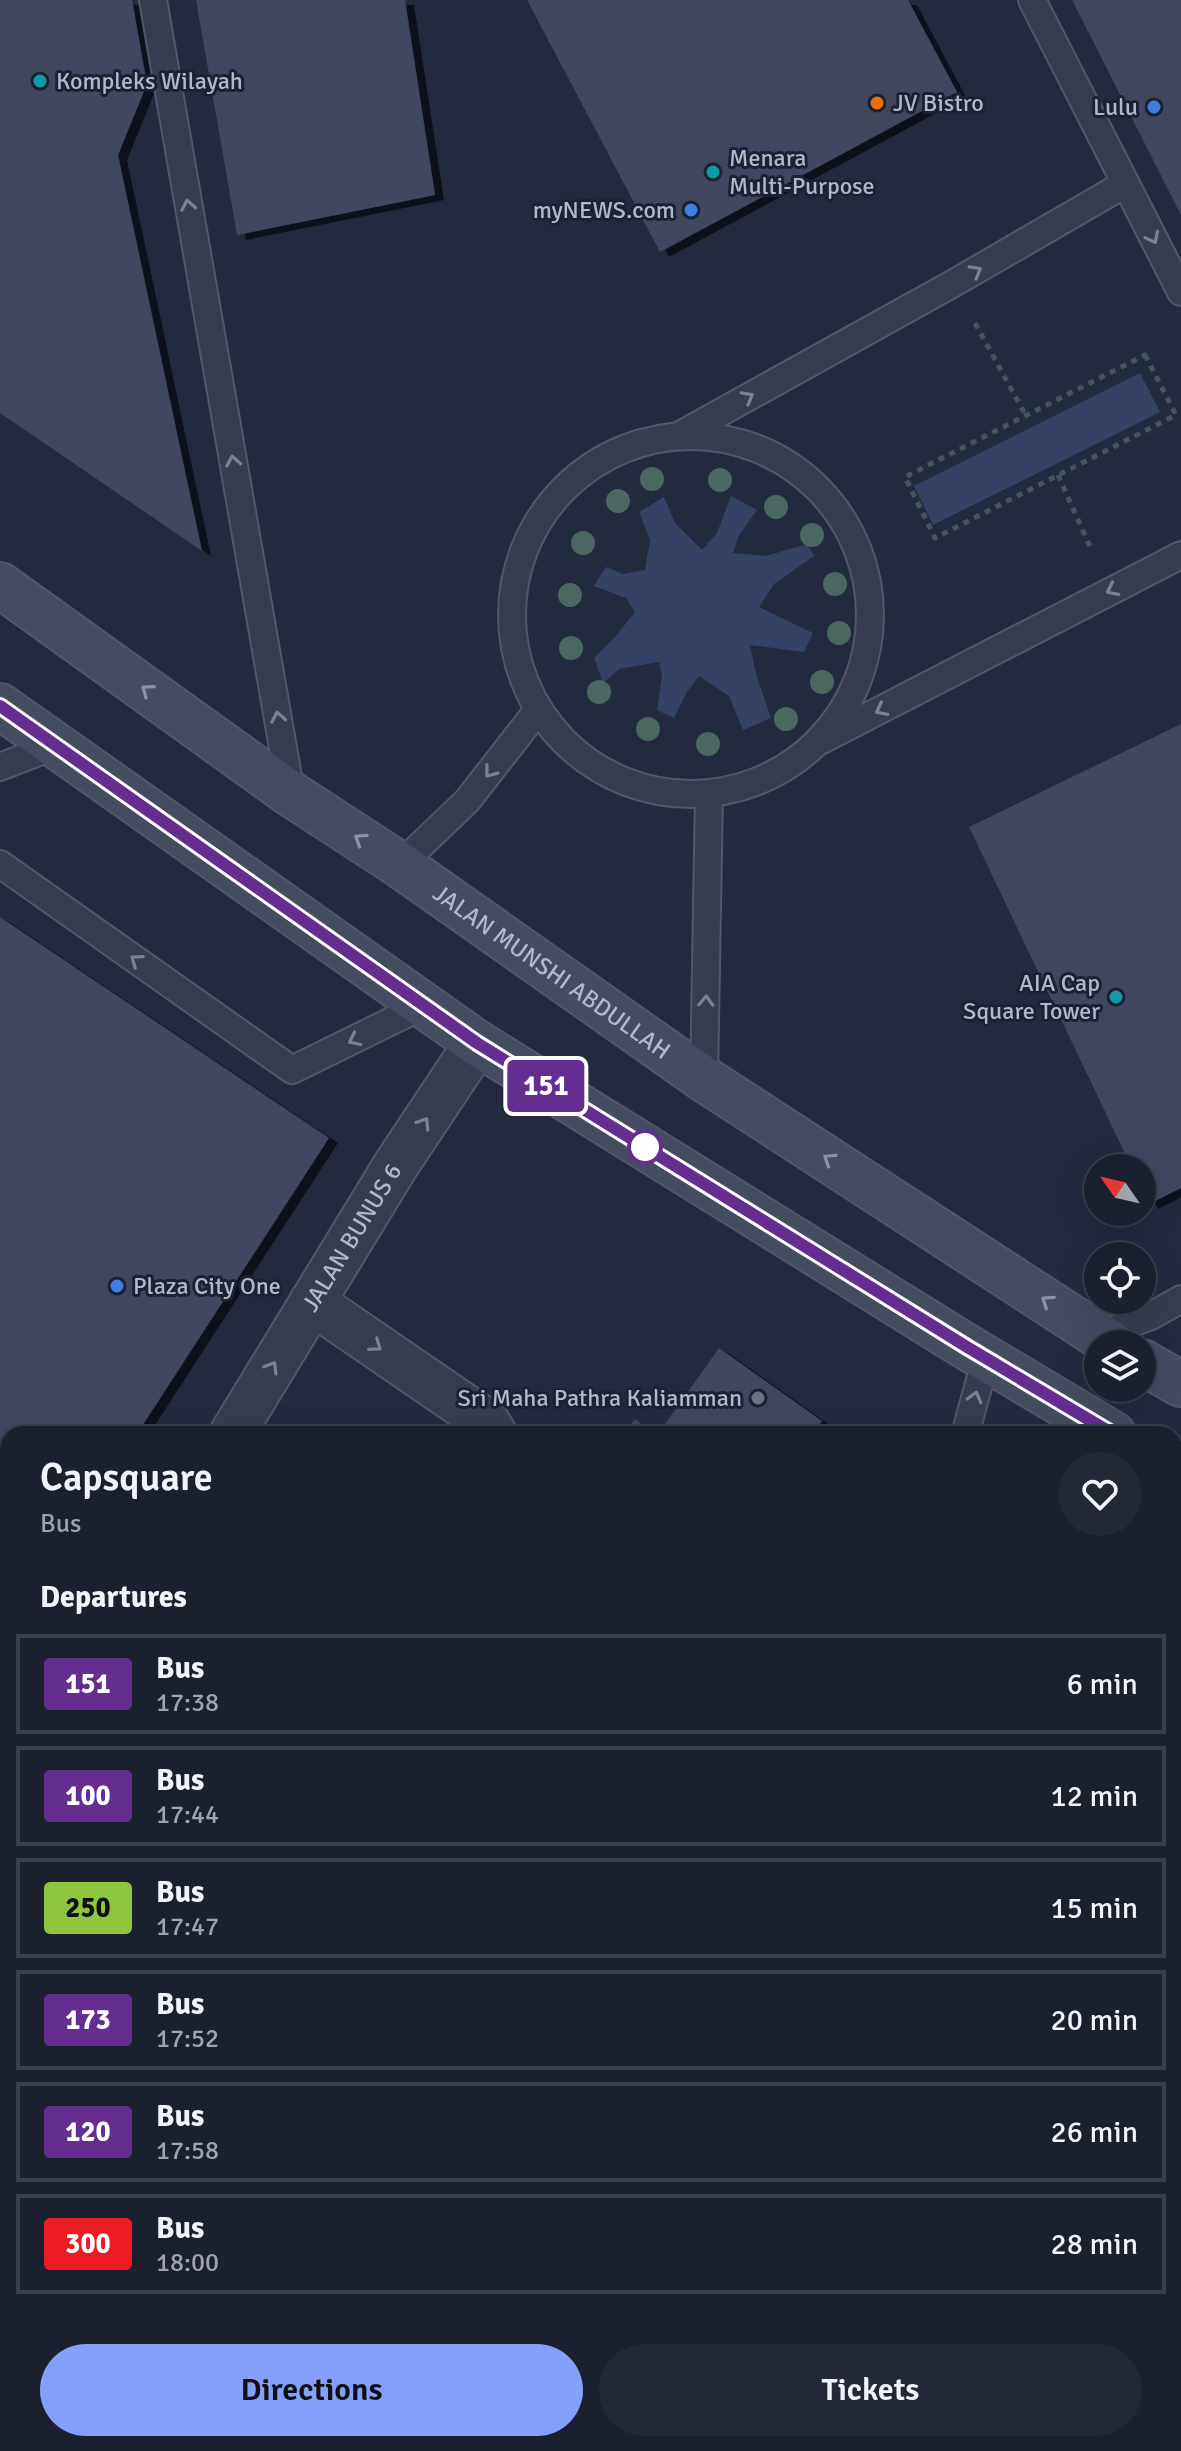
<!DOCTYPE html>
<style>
body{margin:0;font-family:Signika,sans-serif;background:#232836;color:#f1f3f6;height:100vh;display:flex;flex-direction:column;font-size:30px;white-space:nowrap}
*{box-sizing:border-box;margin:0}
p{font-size:26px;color:#9fa3aa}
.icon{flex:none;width:44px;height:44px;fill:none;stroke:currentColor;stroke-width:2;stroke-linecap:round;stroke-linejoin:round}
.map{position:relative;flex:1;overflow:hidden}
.panel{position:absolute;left:0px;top:1426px;width:1182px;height:1026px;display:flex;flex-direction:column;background:#1a202e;border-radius:24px 24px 0 0;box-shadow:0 8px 32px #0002,0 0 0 2px #383e4a}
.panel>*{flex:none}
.badge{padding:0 16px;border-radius:6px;font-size:28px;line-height:52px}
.needle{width:52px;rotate:304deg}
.controls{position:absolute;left:1084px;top:1154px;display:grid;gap:16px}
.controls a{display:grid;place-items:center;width:72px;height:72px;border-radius:50%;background:#1a202e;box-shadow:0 8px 32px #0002,0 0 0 2px #383e4a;font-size:40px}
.map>.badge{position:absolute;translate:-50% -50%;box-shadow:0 0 0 4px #fff}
h2{padding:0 40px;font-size:30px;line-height:72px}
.round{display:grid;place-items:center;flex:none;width:84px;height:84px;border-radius:42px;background:#232836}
.headline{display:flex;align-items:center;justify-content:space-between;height:136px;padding:0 40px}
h1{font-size:38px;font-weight:600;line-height:60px}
.action{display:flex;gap:16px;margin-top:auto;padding:16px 40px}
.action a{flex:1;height:92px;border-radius:48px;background:#85a0fb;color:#111;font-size:32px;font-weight:600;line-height:92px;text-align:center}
.action a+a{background:#232836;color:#f1f3f6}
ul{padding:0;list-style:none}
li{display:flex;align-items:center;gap:24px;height:100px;margin:0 16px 12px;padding:0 24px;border:4px solid #383e4a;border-radius:0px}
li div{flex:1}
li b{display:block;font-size:30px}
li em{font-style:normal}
li .badge{min-width:88px;font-weight:700;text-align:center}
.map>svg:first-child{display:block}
</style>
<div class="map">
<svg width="1181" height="2451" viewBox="0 0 1181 2451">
<defs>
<filter id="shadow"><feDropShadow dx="9" dy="5" stdDeviation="0" flood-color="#0009"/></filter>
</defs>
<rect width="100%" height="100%" fill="#232a3e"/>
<g fill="#364265">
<polygon points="1140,373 1160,412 933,525 914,486"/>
<polygon points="731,496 757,510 739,535 733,553 766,556 807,544 814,556 774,584 759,607 813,633 804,652 750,645 756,674 771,718 743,730 729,696 699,676 687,692 674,718 657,710 662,676 659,662 619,669 603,683 594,658 615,637 635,612 626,598 594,586 606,567 623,574 645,570 650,540 639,512 664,497 675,523 702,550 717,533"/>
</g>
<g fill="#3f465e" filter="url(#shadow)">
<polygon points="0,0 132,0 147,84 118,155 202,551 0,413"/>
<polygon points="196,0 405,0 435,195 237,235"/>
<polygon points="527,0 908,0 957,92 660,252"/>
<polygon points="1072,0 1181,0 1181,215"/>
<polygon points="1181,724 1181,1188 1149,1204 1142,1190 1142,1168 1132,1168 969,827"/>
<polygon points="0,917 329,1138 137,1434 8,1434 8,1633 0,1645"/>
<polygon points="719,1348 822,1421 813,1434 658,1434"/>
<polygon points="635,1419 655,1434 623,1434"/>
<polygon points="1174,1680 1181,1685 1181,1894 1174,1904"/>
<polygon points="8,1990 8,2134 0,2130 0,2004"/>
<polygon points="1181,2191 1181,2451 1032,2451 1036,2444 1174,2444 1174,2204"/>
<polygon points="0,2337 8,2342 8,2444 194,2444 207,2451 0,2451"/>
<polygon points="623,2444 927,2444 924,2451 636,2451"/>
</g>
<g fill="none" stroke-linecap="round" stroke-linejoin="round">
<g stroke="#525869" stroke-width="30">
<g id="lane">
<polyline points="153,0 291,794"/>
<polyline points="1032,0 1181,292"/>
<polyline points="680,435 954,283 1125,184"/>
<circle cx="691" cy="615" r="179"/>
<polyline points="822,740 1181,555"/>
<polyline points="0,767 54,746"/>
<polyline points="0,864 292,1070 424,1005"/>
<polyline points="400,865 467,801 538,710"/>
<polyline points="704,1079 709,794"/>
<polyline points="1098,1336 1151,1316 1181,1299"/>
<polyline points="970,1434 966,1431 986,1358"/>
<polyline points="1174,1975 1181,1979"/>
</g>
</g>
<g stroke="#525869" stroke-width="48">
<g id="street">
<polyline points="312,1302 487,1422 494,1434"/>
<path id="s1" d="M 232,1434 L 396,1165 L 477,1043"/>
<polyline points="0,1813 8,1799"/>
<polyline points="1174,2109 1181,2097"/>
<polyline points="0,2219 8,2223"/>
<polyline points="423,2444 436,2451"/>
<polyline points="973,2451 977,2444"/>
</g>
</g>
<g stroke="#525869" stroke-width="48">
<g id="secondary">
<path id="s2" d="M 0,585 L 291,794 L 400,865 L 704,1079 L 1112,1344"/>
<polyline points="0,706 477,1043 967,1347 1113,1434"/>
<polyline points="1142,1362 1181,1384"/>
<polyline points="1174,1470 1181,1474"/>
</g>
</g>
<g stroke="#43555c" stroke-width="5" stroke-dasharray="6 6" stroke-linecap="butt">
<polyline points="975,323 1026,416"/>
<polygon points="1145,355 1176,415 935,538 905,477"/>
<polyline points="1058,475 1092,551"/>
</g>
<use href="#lane" stroke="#373d4e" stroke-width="26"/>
<use href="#street" stroke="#373d4e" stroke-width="44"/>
<use href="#secondary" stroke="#454b61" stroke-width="44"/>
</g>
<g fill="#4a6860">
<circle cx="652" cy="479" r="12"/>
<circle cx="720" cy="480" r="12"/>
<circle cx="618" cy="501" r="12"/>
<circle cx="776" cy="507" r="12"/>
<circle cx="812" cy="535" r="12"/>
<circle cx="583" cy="543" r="12"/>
<circle cx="835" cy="584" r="12"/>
<circle cx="570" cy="595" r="12"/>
<circle cx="839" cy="633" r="12"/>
<circle cx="571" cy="648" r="12"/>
<circle cx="822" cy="682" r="12"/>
<circle cx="599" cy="692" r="12"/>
<circle cx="786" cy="719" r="12"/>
<circle cx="648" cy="729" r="12"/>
<circle cx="708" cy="744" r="12"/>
</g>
<defs><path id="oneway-chevron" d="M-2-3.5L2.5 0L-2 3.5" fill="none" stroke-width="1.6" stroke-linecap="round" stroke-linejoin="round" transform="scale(2)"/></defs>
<g stroke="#7b8192">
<use href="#oneway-chevron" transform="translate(188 205) rotate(-100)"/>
<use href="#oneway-chevron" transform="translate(1153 238) rotate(63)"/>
<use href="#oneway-chevron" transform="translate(976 271) rotate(-30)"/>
<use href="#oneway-chevron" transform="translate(748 397) rotate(-29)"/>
<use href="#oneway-chevron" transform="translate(233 461) rotate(-100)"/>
<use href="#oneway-chevron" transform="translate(1112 590) rotate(153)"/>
<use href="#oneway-chevron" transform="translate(881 710) rotate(153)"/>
<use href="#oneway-chevron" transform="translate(278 717) rotate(-100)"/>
<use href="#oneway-chevron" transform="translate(490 772) rotate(128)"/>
<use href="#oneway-chevron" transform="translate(136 960) rotate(-145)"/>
<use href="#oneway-chevron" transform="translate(706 1001) rotate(-88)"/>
<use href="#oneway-chevron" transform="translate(354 1040) rotate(154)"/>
<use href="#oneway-chevron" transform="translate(424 1123) rotate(-57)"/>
<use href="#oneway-chevron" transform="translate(376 1346) rotate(35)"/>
<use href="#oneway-chevron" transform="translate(272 1367) rotate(-59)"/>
<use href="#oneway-chevron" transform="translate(975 1397) rotate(-75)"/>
</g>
<g stroke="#8c92a5">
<use href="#oneway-chevron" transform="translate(147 690) rotate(-144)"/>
<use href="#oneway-chevron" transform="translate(360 839) rotate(-147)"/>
<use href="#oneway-chevron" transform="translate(829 1159) rotate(-147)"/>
<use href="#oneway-chevron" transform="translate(1047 1301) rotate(-146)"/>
</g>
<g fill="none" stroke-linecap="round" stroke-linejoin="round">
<g stroke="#fff" stroke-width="18">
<polyline id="line" points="0,706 477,1043 967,1347 1113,1434"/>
</g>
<use href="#line" stroke="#662d91" stroke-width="12"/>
</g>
<g fill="#0f9aa8" stroke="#1c2233" stroke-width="3">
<circle cx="40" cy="81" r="8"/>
<circle cx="713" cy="172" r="8"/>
<circle cx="1116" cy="997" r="8"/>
</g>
<circle fill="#e8710a" stroke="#1c2233" stroke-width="3" cx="877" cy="103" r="8"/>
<g fill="#3f7fe0" stroke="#1c2233" stroke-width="3">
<circle cx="1154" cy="107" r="8"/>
<circle cx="691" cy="210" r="8"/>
<circle cx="117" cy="1286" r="8"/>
</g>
<circle fill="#fff" stroke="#662d91" stroke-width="4" cx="645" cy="1147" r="16"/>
<circle fill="#6b7280" stroke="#1c2233" stroke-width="3" cx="758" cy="1398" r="8"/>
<g text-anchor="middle" stroke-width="6" stroke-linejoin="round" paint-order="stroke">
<g font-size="24" fill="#b3b8c9" stroke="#1c2233" text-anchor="start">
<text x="56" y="89">Kompleks Wilayah</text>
<text x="893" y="111">JV Bistro</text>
<text x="1138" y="115" text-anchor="end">Lulu</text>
<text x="729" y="166">Menara<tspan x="729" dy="28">Multi-Purpose</tspan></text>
<text x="675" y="218" text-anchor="end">myNEWS.com</text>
<text x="1100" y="991" text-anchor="end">AIA Cap<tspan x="1100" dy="28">Square Tower</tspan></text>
<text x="133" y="1294">Plaza City One</text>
<text x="742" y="1406" text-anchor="end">Sri Maha Pathra Kaliamman</text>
</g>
<g font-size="24" fill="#b3b8c9" stroke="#1c2233">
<text dy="8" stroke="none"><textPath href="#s2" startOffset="674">JALAN MUNSHI ABDULLAH</textPath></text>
<text dy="8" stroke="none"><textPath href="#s1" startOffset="230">JALAN BUNUS 6</textPath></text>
</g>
</g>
</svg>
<div class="controls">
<a><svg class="needle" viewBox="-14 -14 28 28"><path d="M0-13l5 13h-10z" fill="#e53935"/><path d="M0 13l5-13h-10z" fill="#9fa3aa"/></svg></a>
<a><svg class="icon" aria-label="locate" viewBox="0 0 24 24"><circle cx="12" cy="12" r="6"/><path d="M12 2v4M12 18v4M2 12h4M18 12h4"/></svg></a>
<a><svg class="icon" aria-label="layers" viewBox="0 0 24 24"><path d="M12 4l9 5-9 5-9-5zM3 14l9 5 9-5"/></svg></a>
</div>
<b class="badge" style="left:546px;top:1086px;background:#662d91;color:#fff">151</b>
<section class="panel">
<div class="headline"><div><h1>Capsquare</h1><p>Bus</p></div><a class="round"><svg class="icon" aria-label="heart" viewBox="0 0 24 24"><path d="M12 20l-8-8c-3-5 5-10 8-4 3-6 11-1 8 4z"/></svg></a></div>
<h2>Departures</h2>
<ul>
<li><span class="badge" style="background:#662d91;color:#fff">151</span><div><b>Bus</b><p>17:38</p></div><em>6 min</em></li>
<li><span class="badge" style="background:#662d91;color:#fff">100</span><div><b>Bus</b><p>17:44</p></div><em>12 min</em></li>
<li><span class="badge" style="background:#8ec63f;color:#111">250</span><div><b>Bus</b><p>17:47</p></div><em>15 min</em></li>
<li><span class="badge" style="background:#662d91;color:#fff">173</span><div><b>Bus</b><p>17:52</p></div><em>20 min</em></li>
<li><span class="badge" style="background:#662d91;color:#fff">120</span><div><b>Bus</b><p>17:58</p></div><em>26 min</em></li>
<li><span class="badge" style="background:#ed1b24;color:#fff">300</span><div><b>Bus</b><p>18:00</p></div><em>28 min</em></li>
</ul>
<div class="action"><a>Directions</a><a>Tickets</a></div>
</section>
</div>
